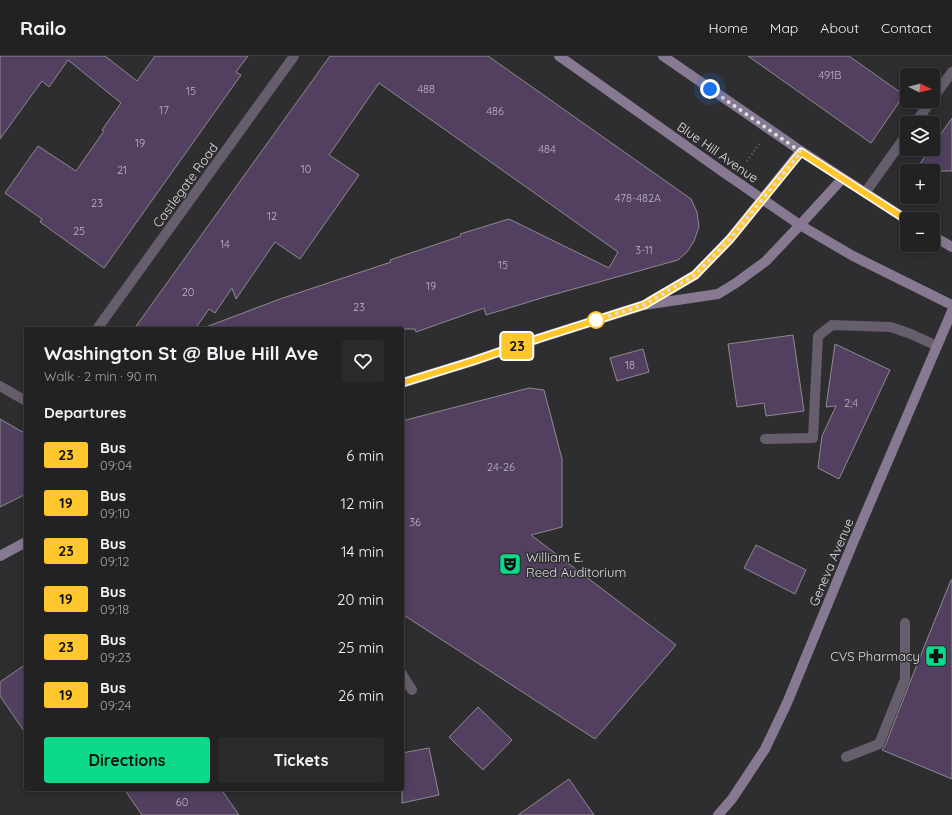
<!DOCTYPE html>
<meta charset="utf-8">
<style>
body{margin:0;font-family:Quicksand,sans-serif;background:#2a2a2b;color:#f1f3f6;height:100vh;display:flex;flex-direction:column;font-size:15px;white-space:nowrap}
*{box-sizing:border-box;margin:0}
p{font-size:13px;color:#a2a4a6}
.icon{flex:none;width:22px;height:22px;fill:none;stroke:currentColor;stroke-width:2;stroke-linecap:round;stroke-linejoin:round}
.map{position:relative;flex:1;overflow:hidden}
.sheet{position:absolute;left:24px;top:271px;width:380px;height:464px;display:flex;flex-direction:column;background:#222223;border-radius:4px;box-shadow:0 2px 10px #0003,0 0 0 1px #3f3f41}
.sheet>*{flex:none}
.badge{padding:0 8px;border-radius:3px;font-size:14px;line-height:26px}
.needle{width:26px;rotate:96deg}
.buttons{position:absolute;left:900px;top:12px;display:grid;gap:8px}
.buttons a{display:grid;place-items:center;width:40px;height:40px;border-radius:4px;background:#222223;box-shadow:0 2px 10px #0003,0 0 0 1px #3f3f41;font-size:20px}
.you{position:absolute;width:20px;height:20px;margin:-10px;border:3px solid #fff;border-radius:50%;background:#1a73e8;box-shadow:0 0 0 6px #1a73e833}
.map>.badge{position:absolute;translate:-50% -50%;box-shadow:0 0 0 2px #fff}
h2{padding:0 20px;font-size:15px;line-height:36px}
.round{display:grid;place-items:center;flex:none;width:42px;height:42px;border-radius:4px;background:#2a2a2b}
.overview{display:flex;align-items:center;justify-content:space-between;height:68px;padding:0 20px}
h1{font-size:19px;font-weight:800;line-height:30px}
.cta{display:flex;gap:8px;margin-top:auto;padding:8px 20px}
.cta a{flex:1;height:46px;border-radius:4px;background:#0cd98a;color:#111;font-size:16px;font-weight:800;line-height:46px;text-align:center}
.cta a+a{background:#2a2a2b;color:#f1f3f6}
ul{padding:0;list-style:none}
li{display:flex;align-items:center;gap:12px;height:48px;padding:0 20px}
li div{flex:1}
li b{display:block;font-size:15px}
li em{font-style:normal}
li .badge{min-width:44px;font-weight:700;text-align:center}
header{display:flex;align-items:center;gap:24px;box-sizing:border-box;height:56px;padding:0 20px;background:#222223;border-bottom:1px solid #3f3f41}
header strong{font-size:19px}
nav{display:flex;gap:22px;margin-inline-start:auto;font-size:14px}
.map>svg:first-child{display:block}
</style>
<header>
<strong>Railo</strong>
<nav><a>Home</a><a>Map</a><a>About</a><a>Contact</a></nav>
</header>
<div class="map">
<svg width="952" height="759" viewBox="0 0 952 759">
<rect width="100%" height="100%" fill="#2e2d2f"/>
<g fill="#534061" stroke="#8d8b8e">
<polygon points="0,0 105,0 137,25 155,0 248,0 236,16 241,19 104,212 40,166 42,163 5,137 38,90 76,115 104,75 102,74 121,47 68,4 49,31 42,25 0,83"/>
<polygon points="330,0 488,0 691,143 697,156 699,171 694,185 687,196 678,204 545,241 486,259 484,252 416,276 415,273 207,273 206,271 280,243 391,206 390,204 461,180 460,178 509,163 609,212 618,196 379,27 329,99 359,119 300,203 275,186 236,243 232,232 215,257 209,253 195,273 134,273"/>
<polygon points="748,0 849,0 904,39 871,87"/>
<polygon points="952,62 952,115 915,115 930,93 933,93 933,89"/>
<polygon points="793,279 804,355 766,360 764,347 737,351 728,288"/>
<polygon points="835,288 890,314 839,423 818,412 822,380 836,350 826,351"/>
<polygon points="643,293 649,316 617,325 610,302"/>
<polygon points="529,332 544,334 562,403 562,471 531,479 676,589 595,683 402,558 402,365"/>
<polygon points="0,363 26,378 26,438 0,451"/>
<polygon points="756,489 806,514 795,538 744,512"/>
<polygon points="951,524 952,524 952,723 882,694 885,690 912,621"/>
<polygon points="26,608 26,678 0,640 0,626"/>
<polygon points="478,651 512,684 483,714 449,681"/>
<polygon points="429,692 439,739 402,747 402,697"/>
<polygon points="569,723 594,759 518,759"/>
<polygon points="124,733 221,733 239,759 142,759"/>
</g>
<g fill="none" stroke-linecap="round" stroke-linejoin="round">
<polyline stroke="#69686a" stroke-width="2.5" stroke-dasharray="1 3" stroke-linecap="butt" points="747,105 759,88"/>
<g stroke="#675e6d" stroke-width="10">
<polyline points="765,383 813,382 818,280 832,269 891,271 911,278 937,290"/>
<polyline points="846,701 879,688 905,623 905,567"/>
</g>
<g stroke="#675e6d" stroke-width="10">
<polyline points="933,42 952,16"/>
<polyline points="915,67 931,45"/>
<polyline points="865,137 907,78"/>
<polyline points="97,273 294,0"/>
<polyline points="0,330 26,345"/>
<polyline points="402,618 412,634"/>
</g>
<g stroke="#867991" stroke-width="10">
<polyline points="559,0 723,116 800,169 853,200 952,249"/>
<polyline points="663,0 801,95 907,164"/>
<polyline points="933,180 952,191"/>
<polyline points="649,246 695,219 730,183 801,95"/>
<polyline points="402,327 473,305 540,282 644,249 718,238 736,227 766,205 800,169 842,123"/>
<polyline points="0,500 26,486"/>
<polyline points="718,759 732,743 765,693 787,647 852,489 952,255"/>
</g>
</g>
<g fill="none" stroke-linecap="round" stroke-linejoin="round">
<g stroke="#fff" stroke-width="9">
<polyline id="line" points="402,327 473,305 540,282 644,249 695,219 730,183 801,96 907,164"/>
</g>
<use href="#line" stroke="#ffc72c" stroke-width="6"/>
<polyline stroke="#dedddf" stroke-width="4" stroke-dasharray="0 7.2" points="596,264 644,249 695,219 730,183 801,96 710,33"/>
</g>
<defs>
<g id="theatre-square" transform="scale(1.15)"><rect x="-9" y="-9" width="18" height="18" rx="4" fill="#0cd98a" stroke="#2e2d2f"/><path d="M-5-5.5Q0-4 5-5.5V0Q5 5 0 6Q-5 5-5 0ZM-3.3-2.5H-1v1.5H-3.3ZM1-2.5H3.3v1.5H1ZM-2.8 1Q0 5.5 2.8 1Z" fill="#111"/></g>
<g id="pharmacy-square" transform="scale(1.15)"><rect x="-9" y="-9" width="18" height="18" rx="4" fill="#0cd98a" stroke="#2e2d2f"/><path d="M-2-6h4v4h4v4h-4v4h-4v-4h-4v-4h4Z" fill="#111"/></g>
</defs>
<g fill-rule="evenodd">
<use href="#theatre-square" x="510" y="508"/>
<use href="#pharmacy-square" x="936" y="600"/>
</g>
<circle fill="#fff" stroke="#ffc72c" stroke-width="2" cx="596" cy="264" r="8"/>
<g text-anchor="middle" stroke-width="3" stroke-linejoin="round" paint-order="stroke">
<g font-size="11" fill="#bbb6c0">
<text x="830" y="23">491B</text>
<text x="426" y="37">488</text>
<text x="191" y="39">15</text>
<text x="164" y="58">17</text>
<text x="495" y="59">486</text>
<text x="140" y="91">19</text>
<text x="547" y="97">484</text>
<text x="306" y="117">10</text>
<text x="122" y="118">21</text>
<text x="638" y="146">478-482A</text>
<text x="97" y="151">23</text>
<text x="272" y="164">12</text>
<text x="79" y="179">25</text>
<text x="225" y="192">14</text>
<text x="644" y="198">3-11</text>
<text x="503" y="213">15</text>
<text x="431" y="234">19</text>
<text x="188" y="240">20</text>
<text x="359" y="255">23</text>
<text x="630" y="313">18</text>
<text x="851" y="351">2;4</text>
<text x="501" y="415">24-26</text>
<text x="415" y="470">36</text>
<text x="182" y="750">60</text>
</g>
<g font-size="13" fill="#dedddf" stroke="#2e2d2f">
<text transform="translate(718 96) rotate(35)" y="5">Blue Hill Avenue</text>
<text transform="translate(185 129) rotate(-54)" y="5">Castlegate Road</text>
<text transform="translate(831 506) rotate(-67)" y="5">Geneva Avenue</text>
</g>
<g font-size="13" fill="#dedddf" stroke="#2e2d2f" text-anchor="start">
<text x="526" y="506">William E.<tspan x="526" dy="15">Reed Auditorium</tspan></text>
<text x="920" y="605" text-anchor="end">CVS Pharmacy</text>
</g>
</g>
</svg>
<div class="buttons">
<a><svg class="needle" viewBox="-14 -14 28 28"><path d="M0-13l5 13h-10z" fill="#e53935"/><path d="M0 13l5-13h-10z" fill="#a2a4a6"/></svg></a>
<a><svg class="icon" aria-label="layers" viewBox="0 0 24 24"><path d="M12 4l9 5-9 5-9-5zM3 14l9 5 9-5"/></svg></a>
<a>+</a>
<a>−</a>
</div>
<div class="you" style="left:710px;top:33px"></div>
<b class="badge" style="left:517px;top:290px;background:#ffc72c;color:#111">23</b>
<section class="sheet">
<div class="overview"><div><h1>Washington St @ Blue Hill Ave</h1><p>Walk · 2 min · 90 m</p></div><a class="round"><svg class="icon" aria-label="heart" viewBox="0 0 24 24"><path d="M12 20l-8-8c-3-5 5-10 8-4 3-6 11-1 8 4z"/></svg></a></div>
<h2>Departures</h2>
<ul>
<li><span class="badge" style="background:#ffc72c;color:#111">23</span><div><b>Bus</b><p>09:04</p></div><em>6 min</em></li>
<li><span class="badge" style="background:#ffc72c;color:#111">19</span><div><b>Bus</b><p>09:10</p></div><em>12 min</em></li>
<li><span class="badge" style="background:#ffc72c;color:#111">23</span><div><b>Bus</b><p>09:12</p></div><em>14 min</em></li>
<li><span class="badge" style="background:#ffc72c;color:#111">19</span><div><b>Bus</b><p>09:18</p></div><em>20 min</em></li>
<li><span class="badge" style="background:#ffc72c;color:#111">23</span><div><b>Bus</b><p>09:23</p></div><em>25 min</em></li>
<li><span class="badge" style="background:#ffc72c;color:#111">19</span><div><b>Bus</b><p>09:24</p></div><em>26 min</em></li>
</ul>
<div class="cta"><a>Directions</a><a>Tickets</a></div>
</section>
</div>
